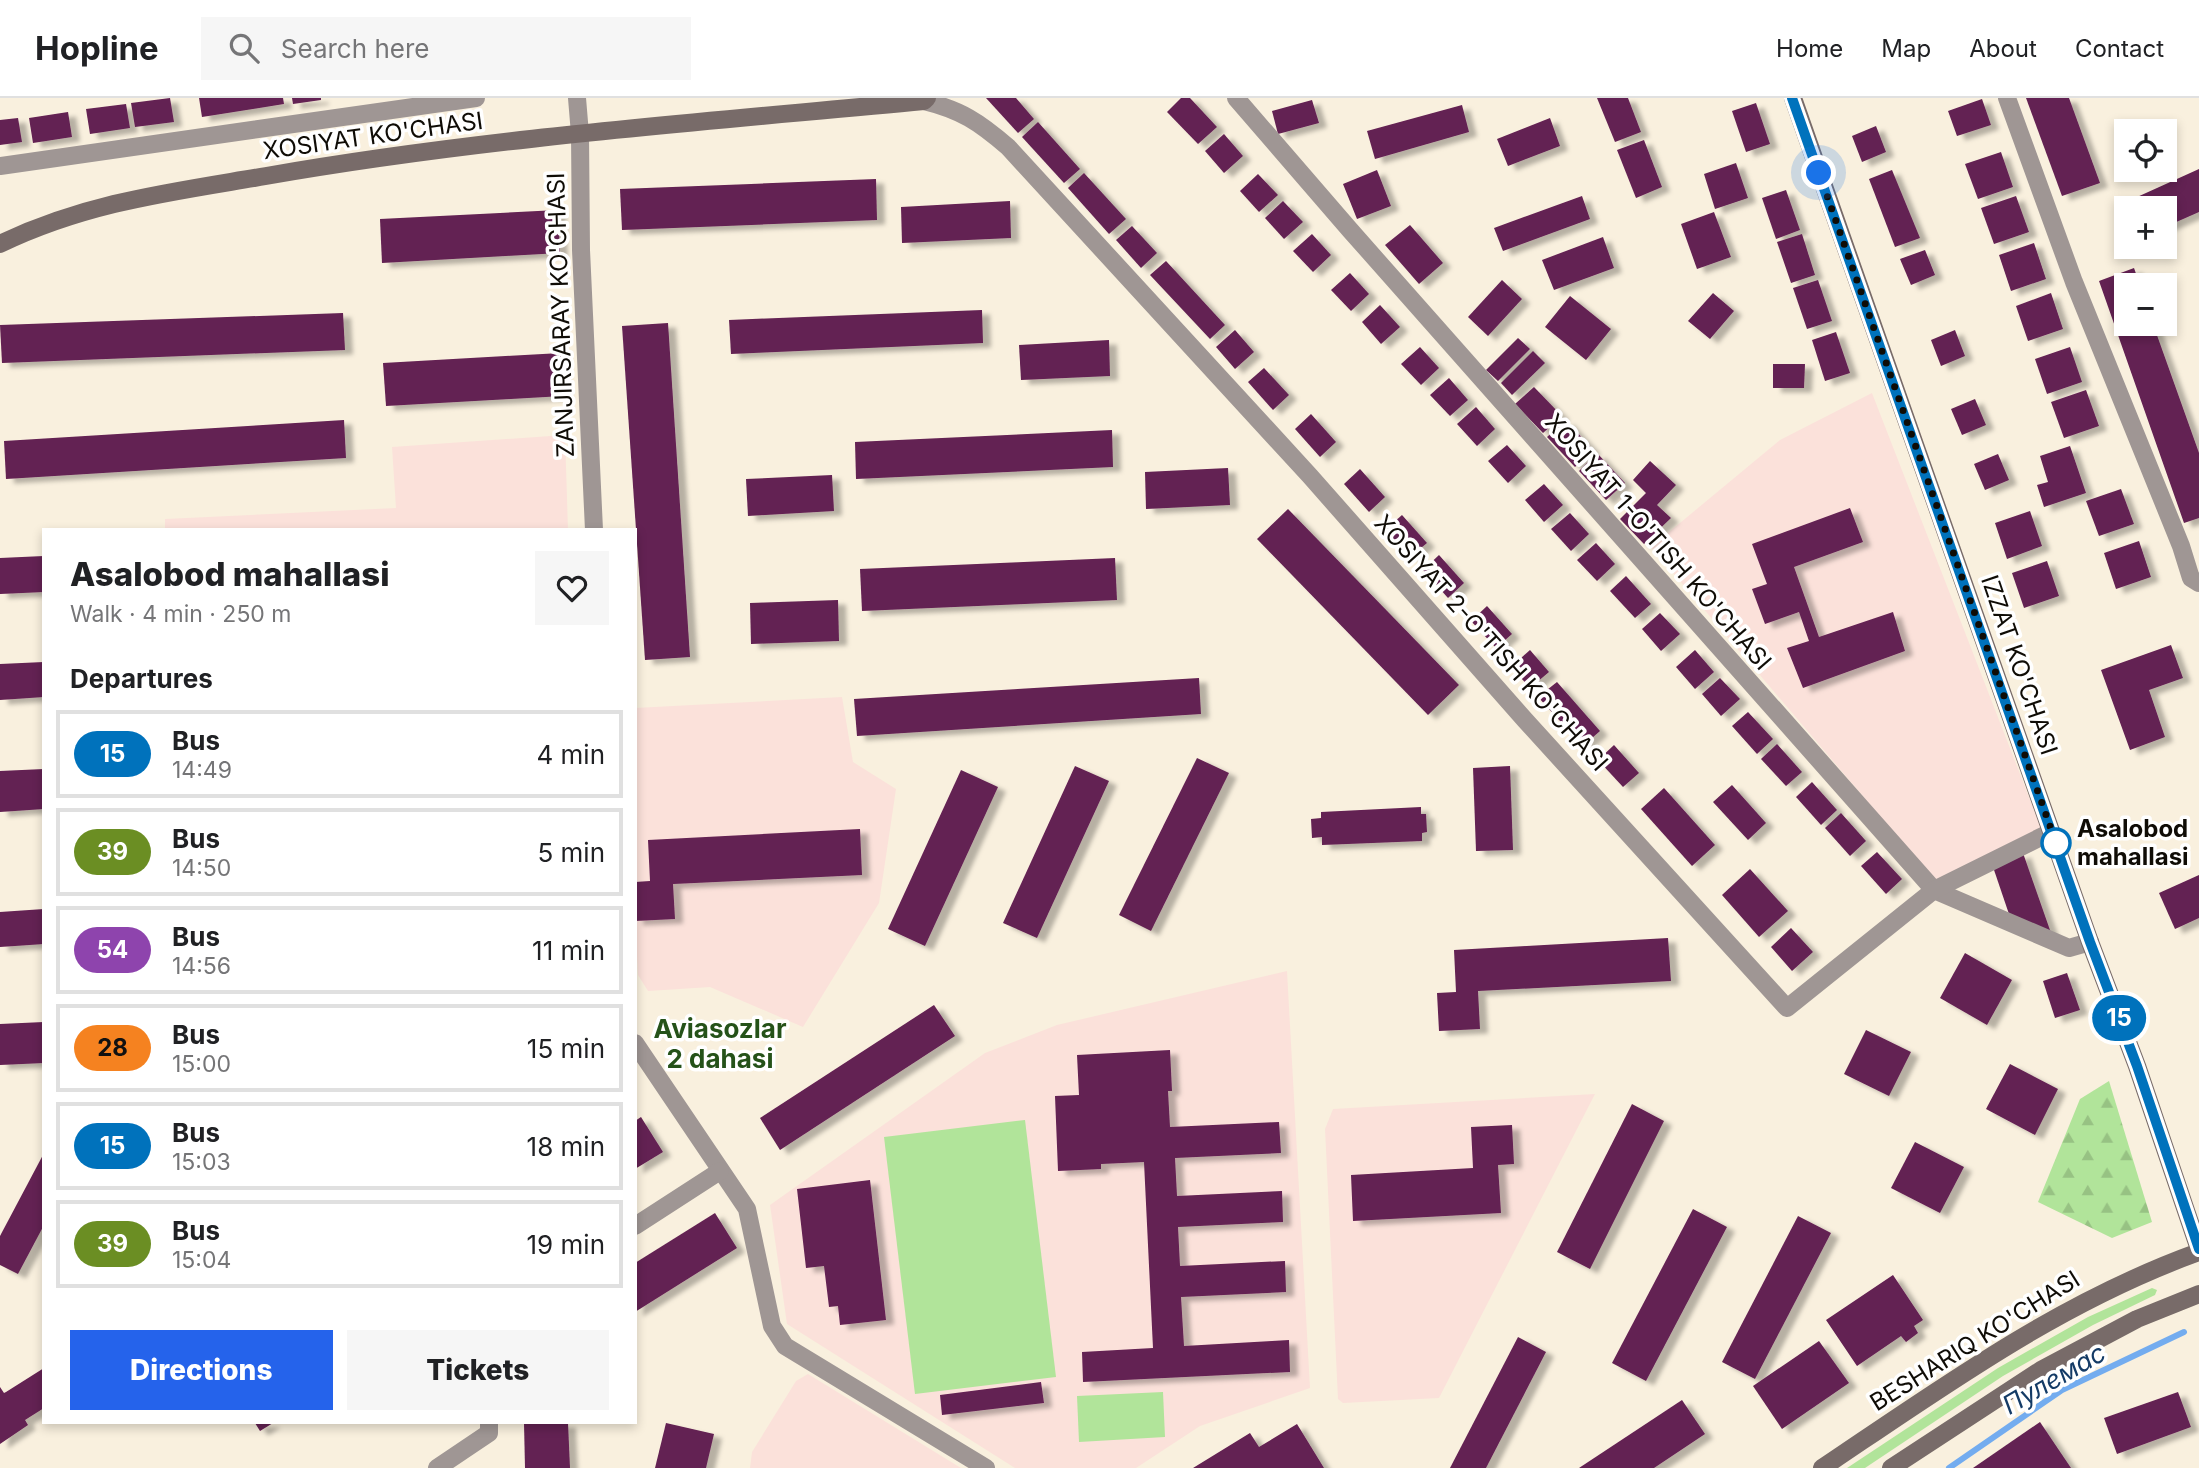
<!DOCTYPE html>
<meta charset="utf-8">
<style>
body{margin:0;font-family:Inter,sans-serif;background:#f6f6f6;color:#202124;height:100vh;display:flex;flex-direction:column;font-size:26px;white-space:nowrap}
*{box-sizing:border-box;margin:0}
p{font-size:23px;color:#757577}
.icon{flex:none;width:38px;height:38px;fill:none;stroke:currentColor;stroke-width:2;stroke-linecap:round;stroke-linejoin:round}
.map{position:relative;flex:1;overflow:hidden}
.drawer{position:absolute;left:42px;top:430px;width:595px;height:896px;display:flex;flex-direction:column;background:#fff;border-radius:0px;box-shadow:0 4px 10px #0003}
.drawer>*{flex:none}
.badge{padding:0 14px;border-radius:23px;font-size:24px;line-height:46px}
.buttons{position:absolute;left:2114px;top:21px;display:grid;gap:14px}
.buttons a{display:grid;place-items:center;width:63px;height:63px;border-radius:0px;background:#fff;box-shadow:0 4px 10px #0003;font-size:35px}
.you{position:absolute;width:35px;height:35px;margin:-18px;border:5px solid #fff;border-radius:50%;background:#1a73e8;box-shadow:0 0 0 10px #1a73e833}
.map>.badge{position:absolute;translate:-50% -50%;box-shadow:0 0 0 4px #fff}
h2{padding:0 28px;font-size:26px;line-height:63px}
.round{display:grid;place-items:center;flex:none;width:74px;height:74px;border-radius:0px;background:#f6f6f6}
.headline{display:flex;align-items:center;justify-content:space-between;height:119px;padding:0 28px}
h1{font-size:33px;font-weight:800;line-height:52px}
.button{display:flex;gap:14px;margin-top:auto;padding:14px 28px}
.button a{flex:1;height:80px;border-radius:0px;background:#2563eb;color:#fff;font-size:28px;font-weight:800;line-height:80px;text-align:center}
.button a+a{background:#f6f6f6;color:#202124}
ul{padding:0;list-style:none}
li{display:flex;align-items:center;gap:21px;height:88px;margin:0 14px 10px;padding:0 14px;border:4px solid #e0e0e0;border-radius:0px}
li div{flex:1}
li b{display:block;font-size:26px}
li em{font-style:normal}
li .badge{min-width:77px;font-weight:700;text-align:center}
header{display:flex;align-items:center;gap:42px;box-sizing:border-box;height:98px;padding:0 35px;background:#fff;border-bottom:2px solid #e0e0e0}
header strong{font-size:33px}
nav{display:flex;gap:38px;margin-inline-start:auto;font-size:24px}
.search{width:490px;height:63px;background:#f6f6f6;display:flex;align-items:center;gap:18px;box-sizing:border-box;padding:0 24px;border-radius:0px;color:#757577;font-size:26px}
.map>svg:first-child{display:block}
</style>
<header>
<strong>Hopline</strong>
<div class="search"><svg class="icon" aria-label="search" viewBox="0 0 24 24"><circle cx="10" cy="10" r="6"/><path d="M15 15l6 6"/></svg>Search here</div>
<nav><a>Home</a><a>Map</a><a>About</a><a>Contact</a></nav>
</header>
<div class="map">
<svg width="2199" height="1370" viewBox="0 0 2199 1370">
<defs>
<pattern id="forest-firs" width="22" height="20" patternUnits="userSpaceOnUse" patternTransform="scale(1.75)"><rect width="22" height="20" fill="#b1e49a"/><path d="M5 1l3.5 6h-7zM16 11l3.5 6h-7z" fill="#97c283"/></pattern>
<filter id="shadow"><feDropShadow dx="8" dy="4.5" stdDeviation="2" flood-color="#0004"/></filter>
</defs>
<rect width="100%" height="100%" fill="#f9f0de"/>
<g fill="#fbe1da">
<polygon points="1872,295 2041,730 1935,783 1651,449 1780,342"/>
<polygon points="565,337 568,432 165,432 165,421 396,410 392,349"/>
<polygon points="842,599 853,664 896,691 879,805 803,929 710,889 648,893 638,877 635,822 635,610"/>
<polygon points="1287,873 1310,1290 1200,1328 1136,1370 1015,1370 787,1226 770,1107 985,955 1057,927"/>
<polygon points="1595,996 1439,1300 1343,1305 1338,1301 1325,1031 1333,1011"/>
<polygon points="808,1276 961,1370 750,1370 752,1354 796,1283"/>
</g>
<g fill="#b1e49a">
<polygon points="1025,1022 1056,1279 915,1296 884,1039"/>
<polygon points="2152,1190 2157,1192 2155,1197 2093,1227 2003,1278 1865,1370 1847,1370 1998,1270 2088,1219"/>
<polygon points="1163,1294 1165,1339 1079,1344 1077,1298"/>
</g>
<polygon fill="url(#forest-firs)" points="2109,983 2152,1124 2112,1140 2038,1104 2080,1001"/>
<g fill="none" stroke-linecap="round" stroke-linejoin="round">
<polyline stroke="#73acef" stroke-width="6" points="1949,1370 2062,1292 2184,1234"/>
</g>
<g fill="#632052" filter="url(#shadow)">
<polygon points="170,0 174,24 135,29 131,5"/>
<polygon points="199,0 283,0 284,6 202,19"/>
<polygon points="292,0 321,0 321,2 293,6"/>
<polygon points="986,0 1016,0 1034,21 1018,35"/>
<polygon points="1181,0 1190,0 1217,29 1198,46 1167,14"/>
<polygon points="1597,0 1628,0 1641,34 1615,44"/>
<polygon points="2026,0 2069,0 2100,85 2062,98"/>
<polygon points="1982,1 1991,27 1957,38 1948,13"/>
<polygon points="1312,2 1319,25 1278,36 1272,13"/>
<polygon points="1756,5 1770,46 1746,54 1732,13"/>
<polygon points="126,6 130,30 90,36 86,11"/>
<polygon points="1462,7 1469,34 1375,61 1367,33"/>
<polygon points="68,14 72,39 33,45 29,20"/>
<polygon points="18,20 22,44 0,47 0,22"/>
<polygon points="1550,20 1560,48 1508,68 1497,41"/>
<polygon points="1038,24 1080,71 1064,85 1022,39"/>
<polygon points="1876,28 1886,54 1862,64 1852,38"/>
<polygon points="1224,36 1243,58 1224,75 1205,53"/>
<polygon points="1644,42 1662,89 1636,100 1617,52"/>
<polygon points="2001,54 2013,89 1978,101 1965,66"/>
<polygon points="1736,65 1748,100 1715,111 1704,76"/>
<polygon points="2199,71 2199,114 2165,129 2165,110 2126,110 2126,133 2115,109"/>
<polygon points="1377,72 1391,108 1357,121 1343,86"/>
<polygon points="1892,72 1920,140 1895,149 1869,81"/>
<polygon points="1084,75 1126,121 1109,136 1068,90"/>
<polygon points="1258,76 1278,97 1259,114 1240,93"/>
<polygon points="876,81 877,122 622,132 620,91"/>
<polygon points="1786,92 1800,132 1776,141 1762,100"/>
<polygon points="1582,98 1590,121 1503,153 1494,130"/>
<polygon points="2016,98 2029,134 1994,146 1981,110"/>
<polygon points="1010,103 1011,140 902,145 901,109"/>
<polygon points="1283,103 1303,124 1284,141 1265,120"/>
<polygon points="558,112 560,155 382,165 380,121"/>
<polygon points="1714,114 1731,159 1697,171 1681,126"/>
<polygon points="1410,127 1443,165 1419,186 1385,147"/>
<polygon points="1132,128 1157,155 1141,170 1116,142"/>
<polygon points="1312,136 1331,157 1313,174 1293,153"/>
<polygon points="1802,136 1815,177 1791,185 1777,144"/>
<polygon points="1603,139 1614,170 1554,192 1542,162"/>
<polygon points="2034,145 2046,181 2011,193 1999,157"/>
<polygon points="1925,152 1935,177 1911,187 1900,161"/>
<polygon points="1166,163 1225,227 1210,241 1150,177"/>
<polygon points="2134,170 2140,187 2126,187 2126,226 2153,226 2199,355 2199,420 2184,425 2099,183"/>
<polygon points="1350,175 1369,196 1351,213 1331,192"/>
<polygon points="1502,182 1522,201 1488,238 1468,219"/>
<polygon points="1818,182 1832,223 1807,231 1793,190"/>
<polygon points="1713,195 1734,213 1710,241 1688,223"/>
<polygon points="2051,195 2063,231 2028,243 2016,208"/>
<polygon points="1570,198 1611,231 1586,262 1545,229"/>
<polygon points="1380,207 1400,229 1381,246 1362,224"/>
<polygon points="982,212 983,245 731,256 729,222"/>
<polygon points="343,215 345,252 2,265 0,227"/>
<polygon points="668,225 690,559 645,562 622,228"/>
<polygon points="1235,232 1254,254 1235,271 1216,249"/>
<polygon points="1955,232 1965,258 1941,268 1931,242"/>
<polygon points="1836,234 1850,275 1825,283 1812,242"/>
<polygon points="1518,240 1530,251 1498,283 1486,272"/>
<polygon points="1109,242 1110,278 1021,282 1019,247"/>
<polygon points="1420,249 1439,270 1421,287 1401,266"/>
<polygon points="2070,249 2082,284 2047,296 2035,261"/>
<polygon points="1533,253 1545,265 1512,297 1501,285"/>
<polygon points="561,255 563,298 386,308 383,265"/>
<polygon points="1773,266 1805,266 1804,290 1773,290"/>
<polygon points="1264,270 1289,297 1273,312 1248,284"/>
<polygon points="1449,280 1468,302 1450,318 1430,297"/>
<polygon points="1534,289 1562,318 1543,335 1515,306"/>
<polygon points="2086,292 2099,328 2064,340 2051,304"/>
<polygon points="1975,301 1986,327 1962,337 1951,311"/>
<polygon points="1476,309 1495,331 1477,348 1457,326"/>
<polygon points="1311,316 1336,344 1320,359 1295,331"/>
<polygon points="344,322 346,360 6,381 4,343"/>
<polygon points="1566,322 1593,352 1575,369 1547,339"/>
<polygon points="1112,332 1113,369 856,381 855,344"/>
<polygon points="1507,347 1526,368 1508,385 1488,363"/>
<polygon points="2070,348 2086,395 2044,409 2037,387 2048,384 2040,358"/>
<polygon points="1597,355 1625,385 1606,402 1579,373"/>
<polygon points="1998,356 2009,382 1985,392 1974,366"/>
<polygon points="1650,363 1676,387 1657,407 1671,420 1644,446 1620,421 1646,395 1633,382"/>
<polygon points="1228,370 1230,407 1146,411 1145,374"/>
<polygon points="1360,371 1385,399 1369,414 1344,386"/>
<polygon points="832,377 834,413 748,418 746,381"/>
<polygon points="1544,386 1563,407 1544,424 1525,402"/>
<polygon points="2121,391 2134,426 2099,438 2086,403"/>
<polygon points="1850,410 1863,444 1794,469 1819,539 1893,514 1905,553 1803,590 1787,550 1809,543 1799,514 1765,526 1752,491 1767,486 1752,446"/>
<polygon points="1288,411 1459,587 1428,617 1257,441"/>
<polygon points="2030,413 2042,448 2007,461 1995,425"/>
<polygon points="1570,415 1589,436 1571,453 1551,431"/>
<polygon points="1402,417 1427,445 1410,459 1385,432"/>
<polygon points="2139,443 2151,479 2116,491 2104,455"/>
<polygon points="1596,445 1615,466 1597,483 1577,462"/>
<polygon points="1439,457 1464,485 1448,500 1423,472"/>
<polygon points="44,458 44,494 0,496 0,460"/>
<polygon points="1115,460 1117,502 862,513 860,471"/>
<polygon points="2047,463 2059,498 2024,510 2012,475"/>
<polygon points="1626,478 1651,506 1635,520 1610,493"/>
<polygon points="838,502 839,543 751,546 750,505"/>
<polygon points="1487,508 1512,536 1496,550 1471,523"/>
<polygon points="1660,515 1680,536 1661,553 1642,531"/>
<polygon points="2171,547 2183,580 2149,592 2165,639 2130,652 2101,572"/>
<polygon points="1530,552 1549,574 1530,590 1511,569"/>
<polygon points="1695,552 1714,574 1695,591 1676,569"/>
<polygon points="44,564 44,599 0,602 0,566"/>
<polygon points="1199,580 1201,616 857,638 854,601"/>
<polygon points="1720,580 1740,601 1721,618 1702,596"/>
<polygon points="1557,584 1600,633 1583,648 1538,599"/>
<polygon points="1748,614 1773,641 1757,656 1732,628"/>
<polygon points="1777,646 1802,674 1786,688 1761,661"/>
<polygon points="1614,647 1639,675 1623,689 1598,662"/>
<polygon points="1197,660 1229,675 1151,833 1119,817"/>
<polygon points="1075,668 1109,683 1037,840 1003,825"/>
<polygon points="1510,668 1513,752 1476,753 1473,670"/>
<polygon points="44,671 44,711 0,714 0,673"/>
<polygon points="961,672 998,689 925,848 888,831"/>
<polygon points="1812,684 1837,712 1821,727 1796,699"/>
<polygon points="1732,687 1766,725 1748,742 1713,704"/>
<polygon points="1664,690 1715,747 1692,768 1641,711"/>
<polygon points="1421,709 1421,716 1426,716 1427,734 1422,735 1422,743 1322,747 1322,739 1312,740 1311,721 1321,720 1321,714"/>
<polygon points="1841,715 1866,743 1850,758 1825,730"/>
<polygon points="860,731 862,777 673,786 675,821 635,823 635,784 650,783 648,742"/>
<polygon points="1877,754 1902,781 1886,796 1861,768"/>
<polygon points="2023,755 2051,835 2011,822 1992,766"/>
<polygon points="1750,771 1788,813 1759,839 1722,797"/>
<polygon points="2199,777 2199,820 2175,831 2159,795"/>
<polygon points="44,811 44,846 0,849 0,814"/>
<polygon points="1791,830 1813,854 1792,873 1771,849"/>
<polygon points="1668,840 1671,883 1478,893 1480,931 1439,933 1437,895 1456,894 1454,852"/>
<polygon points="1965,855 2012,882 1987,927 1940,900"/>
<polygon points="2067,875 2080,912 2055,920 2043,883"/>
<polygon points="934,907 955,938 780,1052 760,1020"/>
<polygon points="44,924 44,965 0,967 0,926"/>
<polygon points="1866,932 1911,954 1889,998 1844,976"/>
<polygon points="1170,952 1172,993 1168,993 1170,1029 1279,1024 1281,1055 1175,1060 1177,1098 1282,1093 1283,1124 1178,1129 1180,1168 1285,1163 1286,1194 1181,1199 1184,1248 1289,1242 1290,1274 1083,1284 1082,1254 1153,1250 1144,1064 1101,1066 1101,1071 1058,1073 1055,998 1079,997 1077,957"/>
<polygon points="2010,966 2058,991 2035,1037 1986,1011"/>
<polygon points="1632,1006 1664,1023 1590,1171 1557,1154"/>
<polygon points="641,1019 663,1054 635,1071 635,1023"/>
<polygon points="1512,1027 1514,1066 1498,1067 1501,1115 1353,1123 1351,1077 1473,1070 1471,1029"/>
<polygon points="1915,1044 1964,1069 1940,1115 1891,1090"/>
<polygon points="44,1055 44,1127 18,1176 0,1167 0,1138"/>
<polygon points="870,1082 886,1222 840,1227 838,1208 829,1209 824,1168 806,1170 797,1091"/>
<polygon points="1693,1111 1727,1129 1646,1283 1612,1265"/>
<polygon points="715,1115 737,1150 635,1214 635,1165"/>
<polygon points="1798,1118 1831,1135 1755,1281 1722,1264"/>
<polygon points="1893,1177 1923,1222 1914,1228 1918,1235 1906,1244 1901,1238 1857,1268 1826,1222"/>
<polygon points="1518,1239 1546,1254 1486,1370 1450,1370"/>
<polygon points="1819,1243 1849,1285 1782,1331 1753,1288"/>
<polygon points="44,1270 44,1310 25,1322 28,1327 0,1346 0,1289 4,1295 6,1294"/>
<polygon points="1041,1284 1044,1305 942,1317 940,1297"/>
<polygon points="2178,1294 2191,1329 2117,1356 2104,1320"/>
<polygon points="1682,1302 1705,1336 1654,1370 1579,1370"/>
<polygon points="2040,1324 2071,1370 1973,1370"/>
<polygon points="255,1325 273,1325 260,1333"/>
<polygon points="524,1325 568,1325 570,1370 525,1370"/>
<polygon points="666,1325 714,1336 706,1370 655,1370"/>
<polygon points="1297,1326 1324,1370 1193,1370 1250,1335 1259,1349"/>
</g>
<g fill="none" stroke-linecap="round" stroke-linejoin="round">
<g stroke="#9f9694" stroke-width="18">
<polyline points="577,0 580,36 581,152 594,432"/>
<polyline points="1236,0 1350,132 1934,792 2069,850 2090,844"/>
<polyline points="2007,0 2074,184 2181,448 2191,480 2199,485"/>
<path d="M 924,3 C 961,12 979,24 1008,49 L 1310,378 L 1525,622 L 1787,910 L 1934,792 L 2051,734"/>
<polyline points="0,68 476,0"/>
<polyline points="635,945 747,1111 772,1228 785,1248 986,1370"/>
<polyline points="635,1128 720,1073"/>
<polyline points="437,1370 489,1335 489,1325"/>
</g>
<g stroke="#786b69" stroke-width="18">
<polyline points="1793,0 2090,844 2137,968 2199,1151"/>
<path d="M 0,146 C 87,104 172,94 266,78 C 483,40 704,24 924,3 L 927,0"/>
<path d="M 1822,1370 C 1944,1288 2060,1204 2199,1154"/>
<polyline points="1891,1370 2041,1272 2137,1221 2199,1196"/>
</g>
</g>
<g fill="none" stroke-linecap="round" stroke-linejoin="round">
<g stroke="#fff" stroke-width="16">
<polyline id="line" points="1792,0 2090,844 2137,968 2199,1151"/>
</g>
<use href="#line" stroke="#0072bc" stroke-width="10"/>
<polyline stroke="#0f0c06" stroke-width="7" stroke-dasharray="0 12.6" points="1819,75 2056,745"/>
</g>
<circle fill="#fff" stroke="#0072bc" stroke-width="3.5" cx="2056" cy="745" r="14"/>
<g text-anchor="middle" stroke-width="7" stroke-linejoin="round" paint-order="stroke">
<g font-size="24" fill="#0f0c06" stroke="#fff">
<text transform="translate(373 38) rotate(-8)" y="8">XOSIYAT KO'CHASI</text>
<text transform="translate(561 217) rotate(-92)" y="8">ZANJIRSARAY KO'CHASI</text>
<text transform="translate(1658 444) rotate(49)" y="8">XOSIYAT 1-O'TISH KO'CHASI</text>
<text transform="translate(1491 545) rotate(48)" y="8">XOSIYAT 2-O'TISH KO'CHASI</text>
<text transform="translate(2019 567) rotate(71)" y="8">IZZAT KO'CHASI</text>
<text transform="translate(1975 1243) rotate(-32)" y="8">BESHARIQ KO'CHASI</text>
</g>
<g font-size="24" font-weight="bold" fill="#0f0c06" stroke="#fff" text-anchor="start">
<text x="2077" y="739">Asalobod<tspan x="2077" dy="28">mahallasi</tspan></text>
</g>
<g font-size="26" font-weight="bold" fill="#255219" stroke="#fff">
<text x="720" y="940">Aviasozlar<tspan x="720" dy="30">2 dahasi</tspan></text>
</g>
<g font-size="26" font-style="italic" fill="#143b66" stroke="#fff">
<text transform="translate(2054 1281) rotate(-30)" y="9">Пулемас</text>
</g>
</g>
</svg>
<div class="buttons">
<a><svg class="icon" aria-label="locate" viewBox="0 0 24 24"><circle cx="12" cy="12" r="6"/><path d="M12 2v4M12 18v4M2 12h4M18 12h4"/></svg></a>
<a>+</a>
<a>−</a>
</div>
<div class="you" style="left:1819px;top:75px"></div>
<b class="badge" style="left:2119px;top:920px;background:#0072bc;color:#fff">15</b>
<section class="drawer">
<div class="headline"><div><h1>Asalobod mahallasi</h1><p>Walk · 4 min · 250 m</p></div><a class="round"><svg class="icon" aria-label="heart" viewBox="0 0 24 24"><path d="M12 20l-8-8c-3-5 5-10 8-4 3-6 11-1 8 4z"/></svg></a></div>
<h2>Departures</h2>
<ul>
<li><span class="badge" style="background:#0072bc;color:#fff">15</span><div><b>Bus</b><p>14:49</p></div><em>4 min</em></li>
<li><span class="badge" style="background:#6b8e23;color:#fff">39</span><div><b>Bus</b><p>14:50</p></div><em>5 min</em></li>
<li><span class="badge" style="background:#8e44ad;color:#fff">54</span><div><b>Bus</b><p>14:56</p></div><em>11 min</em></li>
<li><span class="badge" style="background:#f58220;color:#111">28</span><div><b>Bus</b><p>15:00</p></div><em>15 min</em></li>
<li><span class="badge" style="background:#0072bc;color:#fff">15</span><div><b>Bus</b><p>15:03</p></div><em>18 min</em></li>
<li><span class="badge" style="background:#6b8e23;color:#fff">39</span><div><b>Bus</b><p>15:04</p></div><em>19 min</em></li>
</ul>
<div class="button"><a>Directions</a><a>Tickets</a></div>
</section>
</div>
